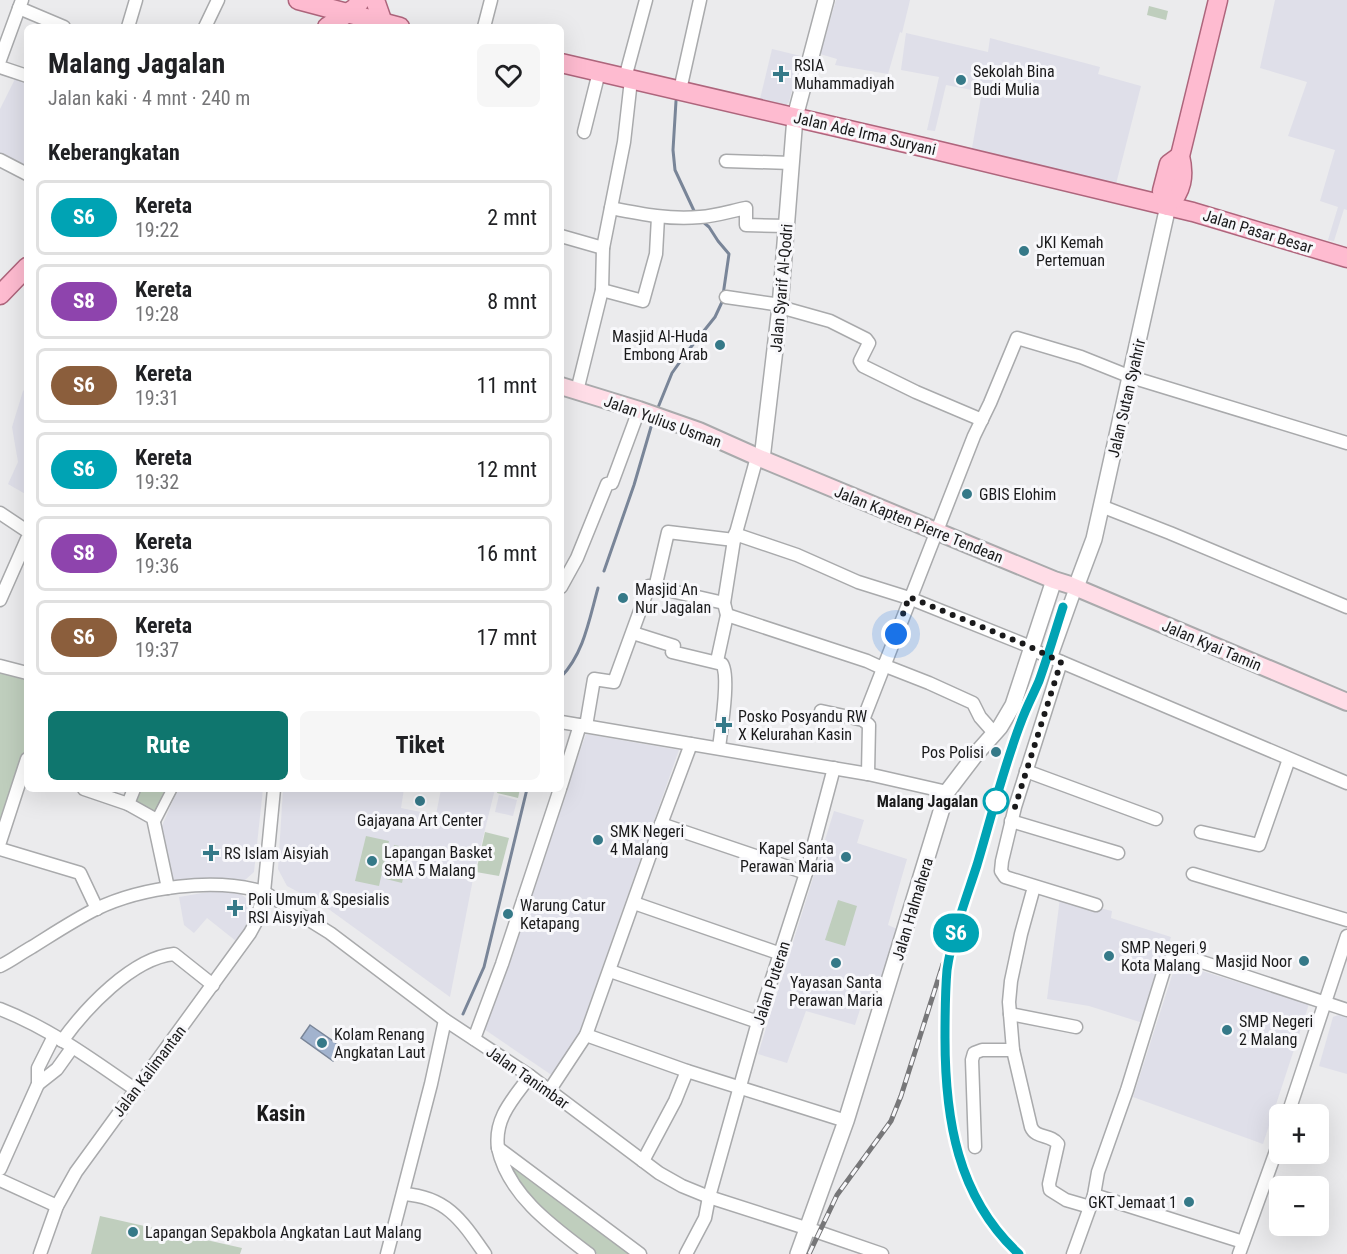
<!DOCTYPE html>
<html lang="id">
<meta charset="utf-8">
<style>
body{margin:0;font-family:"Roboto Condensed",sans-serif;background:#f6f6f6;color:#202124;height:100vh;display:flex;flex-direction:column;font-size:22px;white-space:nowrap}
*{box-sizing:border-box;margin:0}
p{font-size:20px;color:#757577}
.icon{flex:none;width:33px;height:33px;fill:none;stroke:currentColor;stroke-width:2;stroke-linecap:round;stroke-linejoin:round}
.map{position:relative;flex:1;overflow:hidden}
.drawer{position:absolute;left:24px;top:24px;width:540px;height:768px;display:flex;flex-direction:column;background:#fff;border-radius:9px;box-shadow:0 6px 24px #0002}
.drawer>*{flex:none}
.badge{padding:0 12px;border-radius:20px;font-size:21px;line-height:39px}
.fabs{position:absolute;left:1269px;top:1104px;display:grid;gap:12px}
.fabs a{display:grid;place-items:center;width:60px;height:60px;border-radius:9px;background:#fff;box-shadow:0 6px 24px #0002;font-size:30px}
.you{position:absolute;width:30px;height:30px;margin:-15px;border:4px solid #fff;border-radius:50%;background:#1a73e8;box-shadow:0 0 0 9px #1a73e833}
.map>.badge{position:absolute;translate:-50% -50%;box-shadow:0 0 0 3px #fff}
h2{padding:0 24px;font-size:22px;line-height:54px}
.round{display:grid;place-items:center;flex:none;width:63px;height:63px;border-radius:9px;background:#f6f6f6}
.overview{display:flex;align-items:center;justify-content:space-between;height:102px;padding:0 24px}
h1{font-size:28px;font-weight:700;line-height:45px}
.action{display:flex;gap:12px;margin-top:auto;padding:12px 24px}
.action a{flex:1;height:69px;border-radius:9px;background:#0f766e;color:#fff;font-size:24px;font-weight:700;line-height:69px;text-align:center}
.action a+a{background:#f6f6f6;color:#202124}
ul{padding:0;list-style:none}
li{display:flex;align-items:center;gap:18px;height:75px;margin:0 12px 9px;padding:0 12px;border:3px solid #e0e0e0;border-radius:9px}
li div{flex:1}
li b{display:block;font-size:22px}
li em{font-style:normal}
li .badge{min-width:66px;font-weight:700;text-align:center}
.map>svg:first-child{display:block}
</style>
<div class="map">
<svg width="1347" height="1254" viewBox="0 0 1347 1254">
<rect width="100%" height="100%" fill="#ebebed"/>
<g fill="#dfdfe9">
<polygon points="836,0 910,0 902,33 900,32 888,74 835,65 837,59 820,54"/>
<polygon points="1275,0 1347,0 1347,210 1344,209 1334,241 1328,240 1338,207 1320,201 1335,150 1288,136 1307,82 1260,68"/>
<polygon points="906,33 988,52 990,38 1100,67 1098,74 1141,86 1116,184 972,148 982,92 946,85 935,131 927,130 939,77 901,70"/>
<polygon points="772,49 801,56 789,102 786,105 760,99"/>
<polygon points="17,75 27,78 27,171 0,157 0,109"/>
<polygon points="27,388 27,495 8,484 18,462 12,427 23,391"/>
<polygon points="586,734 679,750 573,1050 553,1076 481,1027"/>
<polygon points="178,789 263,789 254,872 245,880 173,882 161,828"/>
<polygon points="283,789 404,789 401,808 436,815 441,789 495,789 474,874 450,997 323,905 287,886 278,869"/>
<polygon points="499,795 517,800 513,816 495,812"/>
<polygon points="834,811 864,820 857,843 907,859 888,925 897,929 875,1000 864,997 855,1025 806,1011 787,1063 758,1054"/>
<polygon points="237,891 252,903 251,920 236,941 207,918 194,933 184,925 179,897 208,892"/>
<polygon points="1060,898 1112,911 1111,918 1171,937 1143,1023 1089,1006 1047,999"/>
<polygon points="1176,963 1309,1004 1263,1144 1133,1097"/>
<polygon points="1341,1014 1347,1016 1347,1074 1319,1066 1333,1017"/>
</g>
<g fill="#bfcebd">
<polygon points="1149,6 1168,11 1166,20 1147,15"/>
<polygon points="0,672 27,679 27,744 0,820"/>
<polygon points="139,789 169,789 156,812 135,802"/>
<polygon points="498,789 520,789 518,798 497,793"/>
<polygon points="485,832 509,838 499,876 476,872"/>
<polygon points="366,836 389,841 379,886 355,881"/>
<polygon points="394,845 410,848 402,883 386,879"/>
<polygon points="838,900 857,906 845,946 825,940"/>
<polygon points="513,1167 517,1167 630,1254 597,1254 559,1225 532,1197 511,1170"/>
<polygon points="100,1216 242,1248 240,1254 91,1254"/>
</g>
<polygon fill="#a2b3ce" stroke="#798598" stroke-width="1.5" points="310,1025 343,1048 333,1061 301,1038"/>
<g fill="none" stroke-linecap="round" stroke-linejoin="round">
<g stroke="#798598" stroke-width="3">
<polyline points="676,101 673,150 675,170 696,215"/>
<polyline points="657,410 672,373 687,352 715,317 722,302 729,254 718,241 709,227 702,221"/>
<polyline points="604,571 634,485 651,427"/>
<path d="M 561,677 C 584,653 589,620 598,588"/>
<polyline points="463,1014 484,967 527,789"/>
</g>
<g stroke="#a9aaac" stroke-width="12">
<polyline id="pedestrian" points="155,822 172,789"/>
</g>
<g stroke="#a9aaac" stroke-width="15">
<g id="minor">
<polyline points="19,8 64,27"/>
<polyline points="128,27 136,0"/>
<polyline points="205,27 218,0"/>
<polyline points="484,27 491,0"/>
<polyline points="0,60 22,0"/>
<polyline points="0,67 27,76"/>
<polyline points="625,78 646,0"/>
<polyline points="680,90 700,0"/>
<polyline points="584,132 599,72"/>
<polyline points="0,160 27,174"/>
<polyline points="726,161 791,163"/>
<path d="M 611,208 C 641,214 670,220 700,217 C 716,216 731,211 746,208 L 746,225 L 787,226"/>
<polyline points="561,236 603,248"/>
<polyline points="602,290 643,301 656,254 658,217"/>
<polyline points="726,297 781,305"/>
<polyline points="780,307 830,321 866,339 869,343 860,361 863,366 916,392 982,420"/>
<polyline points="577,391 602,290 603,248 624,142 631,80"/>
<polyline points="1101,506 1170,533 1347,607"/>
<polyline points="0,513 27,531"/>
<polyline points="735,534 797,555 858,582 909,598 1026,645 1033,650 1347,783"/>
<polyline points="561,587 577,558 607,484 612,483 639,410"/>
<polyline points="655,588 668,532 734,540"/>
<polyline points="0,600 27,539"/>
<polyline points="727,615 867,661 882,668"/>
<path d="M 633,633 L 674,646 L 672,652 L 722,664 C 730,676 721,730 719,748"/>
<polyline points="1051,657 1076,587"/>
<polyline points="717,661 727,615 724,603 734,540 757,457"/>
<polyline points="1061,662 1015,807 1002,861 1001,871 1005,877 1096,905"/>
<polyline points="883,665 929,683 973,703 980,717 995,734"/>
<polyline points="0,666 27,673"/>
<polyline points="821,711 863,720"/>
<polyline points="863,720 974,436 990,403 1017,338 1081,357 1131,377 1347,443"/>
<polyline points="863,720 869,725 868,774"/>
<polyline points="561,722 868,774 947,792"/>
<polyline points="586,726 594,679 614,682 649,586 724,603"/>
<polyline points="1026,771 1156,819"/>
<polyline points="561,786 580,725"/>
<polyline points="84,789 128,804 153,818 168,888"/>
<polyline points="128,804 134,789"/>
<polyline points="1011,821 1118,853"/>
<polyline points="661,824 806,873"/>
<polyline points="1201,832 1259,845 1289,759"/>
<polyline points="0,842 27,759"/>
<polyline points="0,849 80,873 97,909"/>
<polyline points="1193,874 1347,920"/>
<path d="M 1034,887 L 1021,934 L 1011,981 L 1009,1002 L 1013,1050 L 1031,1127 C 1036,1139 1051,1134 1058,1144 L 1049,1184 L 1050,1190 L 1066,1200 L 1090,1207 L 1094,1195 L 1098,1172 L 1127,1090 L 1165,967 C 1170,957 1177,955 1187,957 L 1347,1010"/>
<polyline points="634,903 781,954"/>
<path d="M 0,966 C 11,961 21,953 32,947 C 53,934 74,920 96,909 C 142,887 214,877 264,892 L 330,933 L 445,1020 L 530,1076 L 659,1173 L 682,1186 L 709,1197 L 818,1232 L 882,1254"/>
<polyline points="610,971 758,1022"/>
<path d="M 0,1009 C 49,1028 93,1060 136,1090"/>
<polyline points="1010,1014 1076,1027"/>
<polyline points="586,1035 687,1071 846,1121"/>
<polyline points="474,1039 502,964 560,789"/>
<path d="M 62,1041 C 85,1009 132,958 174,954 L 213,985"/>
<polyline points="38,1084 57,1069 72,1048"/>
<polyline points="549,1091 586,1035 661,824 691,744"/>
<polyline points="1288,1114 1347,936"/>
<polyline points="975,1147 972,1060 974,1053 982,1050 1013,1050"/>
<path d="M 498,1148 C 494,1118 513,1099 530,1076"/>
<polyline points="643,1161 675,1101 687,1071"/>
<polyline points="0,1169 38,1084 38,1068 54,1036"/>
<polyline points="0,1180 57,1206"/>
<path d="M 404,1194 C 447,1197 462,1221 485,1254"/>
<polyline points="1094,1195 1243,1242"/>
<polyline points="40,1254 57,1206 76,1172 250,933 256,922 264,892 274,789"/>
<polyline points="387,1254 431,1084 445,1020"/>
<path d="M 589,1254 C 553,1227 508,1195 498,1148 L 640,1254"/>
<polyline points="686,1254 705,1218 709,1197 758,1022 806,873 834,768"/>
<polyline points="1073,1254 1090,1207"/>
<polyline points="1239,1254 1280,1140"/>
</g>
</g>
<g stroke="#a9aaac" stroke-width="18">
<g id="tertiary">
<polyline points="762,459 780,307 795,117 826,0"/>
<polyline points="1076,587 1094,539 1168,206"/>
<polyline points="798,1254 846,1121 947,792 976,754 1000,727 1013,705 1054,580"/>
</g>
</g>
<g stroke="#a9aaac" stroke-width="20">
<polyline id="secondary" points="561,386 639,410 699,431 762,459 1054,580 1070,585 1347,702"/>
</g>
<g stroke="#ae657c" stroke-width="21">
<g id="primary">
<polyline points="298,0 400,27"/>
<polyline points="375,0 383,23"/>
<polyline points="327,27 355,8 361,0"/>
<polyline points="561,63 927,148 1193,212 1347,258"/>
<path d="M 1168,206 C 1182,191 1185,176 1180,156 L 1218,0"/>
<polyline points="1168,206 1162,191 1169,164 1180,156"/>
<polyline points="0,295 27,267"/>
</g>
</g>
<use href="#pedestrian" stroke="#fff" stroke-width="9"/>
<use href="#minor" stroke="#fff" stroke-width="12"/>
<use href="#tertiary" stroke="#fff" stroke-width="15"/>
<use href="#secondary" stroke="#ffdde7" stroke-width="16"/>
<use href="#primary" stroke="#febbd0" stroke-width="18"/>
<g stroke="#777779" stroke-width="5">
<g id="rail">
<polyline points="809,1254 837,1195 891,1121 901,1096 943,964"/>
<path d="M 1019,1254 C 955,1196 945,1116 945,1034 C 946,1013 945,991 947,970 C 952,933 967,897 978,861 C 992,815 1004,767 1021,722 C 1026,708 1033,695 1039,681 C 1047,656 1055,632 1063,607"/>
</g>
</g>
<use href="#rail" stroke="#f8f8fb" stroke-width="3" stroke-dasharray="9" stroke-linecap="butt"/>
</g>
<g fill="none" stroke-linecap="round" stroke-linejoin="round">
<g stroke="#fff" stroke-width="14">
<path id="line" d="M 1019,1254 C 957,1197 945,1118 945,1038 C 945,1016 945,993 947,970 C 952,935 966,899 977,865 C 991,818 1003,769 1021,722 C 1026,708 1033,695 1039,681 C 1048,656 1055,632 1063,607"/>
</g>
<use href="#line" stroke="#00a3b4" stroke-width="9"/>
<polyline stroke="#1a1a1b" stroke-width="6" stroke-dasharray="0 10.8" points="896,634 909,597 1026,645 1061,662 1015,807 996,801"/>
</g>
<g fill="#357988" stroke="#f8f8fb" stroke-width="2">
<path d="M778 65h6v6h6v6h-6v6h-6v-6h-6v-6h6z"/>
<circle cx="961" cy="80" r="6"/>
<circle cx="1024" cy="251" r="6"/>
<circle cx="720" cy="345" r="6"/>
<circle cx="967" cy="494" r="6"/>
<circle cx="623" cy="598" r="6"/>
<path d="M721 716h6v6h6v6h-6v6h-6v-6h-6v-6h6z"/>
<circle cx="996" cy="752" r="6"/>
<circle cx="420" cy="801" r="6"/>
<circle cx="598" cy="840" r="6"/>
<path d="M208 844h6v6h6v6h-6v6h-6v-6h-6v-6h6z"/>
<circle cx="846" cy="857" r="6"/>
<circle cx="372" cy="861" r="6"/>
<path d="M232 899h6v6h6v6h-6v6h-6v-6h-6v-6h6z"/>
<circle cx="508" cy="914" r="6"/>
<circle cx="1109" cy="956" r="6"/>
<circle cx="1304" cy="961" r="6"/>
<circle cx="836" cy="963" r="6"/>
<circle cx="1227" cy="1030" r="6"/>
<circle cx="322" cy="1043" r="6"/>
<circle cx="1189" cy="1202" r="6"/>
<circle cx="133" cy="1232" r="6"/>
</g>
<circle fill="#fff" stroke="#00a3b4" stroke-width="3" cx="996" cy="801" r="12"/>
<g text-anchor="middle" stroke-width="6" stroke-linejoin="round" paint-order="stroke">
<g font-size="16" fill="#1a1a1b" stroke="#f8f8fb" text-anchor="start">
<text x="794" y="71">RSIA<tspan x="794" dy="18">Muhammadiyah</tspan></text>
<text x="973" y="77">Sekolah Bina<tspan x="973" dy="18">Budi Mulia</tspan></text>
<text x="1036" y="248">JKI Kemah<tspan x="1036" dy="18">Pertemuan</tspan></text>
<text x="708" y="342" text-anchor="end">Masjid Al-Huda<tspan x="708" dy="18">Embong Arab</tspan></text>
<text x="979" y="500">GBIS Elohim</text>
<text x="635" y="595">Masjid An<tspan x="635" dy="18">Nur Jagalan</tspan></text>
<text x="738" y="722">Posko Posyandu RW<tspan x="738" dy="18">X Kelurahan Kasin</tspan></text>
<text x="984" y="758" text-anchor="end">Pos Polisi</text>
<text x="420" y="826" text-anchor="middle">Gajayana Art Center</text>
<text x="610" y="837">SMK Negeri<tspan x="610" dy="18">4 Malang</tspan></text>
<text x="834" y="854" text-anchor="end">Kapel Santa<tspan x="834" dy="18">Perawan Maria</tspan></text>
<text x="384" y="858">Lapangan Basket<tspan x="384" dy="18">SMA 5 Malang</tspan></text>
<text x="224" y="859">RS Islam Aisyiah</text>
<text x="248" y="905">Poli Umum &amp; Spesialis<tspan x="248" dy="18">RSI Aisyiyah</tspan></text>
<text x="520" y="911">Warung Catur<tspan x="520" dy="18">Ketapang</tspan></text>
<text x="1121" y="953">SMP Negeri 9<tspan x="1121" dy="18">Kota Malang</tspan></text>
<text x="1292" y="967" text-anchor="end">Masjid Noor</text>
<text x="836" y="988" text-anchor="middle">Yayasan Santa<tspan x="836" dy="18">Perawan Maria</tspan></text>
<text x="1239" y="1027">SMP Negeri<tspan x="1239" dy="18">2 Malang</tspan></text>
<text x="334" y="1040">Kolam Renang<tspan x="334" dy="18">Angkatan Laut</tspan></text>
<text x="1177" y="1208" text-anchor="end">GKT Jemaat 1</text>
<text x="145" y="1238">Lapangan Sepakbola Angkatan Laut Malang</text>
</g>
<g font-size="16" fill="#1a1a1b" stroke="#f8f8fb">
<text transform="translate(865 133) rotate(13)" y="6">Jalan Ade Irma Suryani</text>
<text transform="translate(1258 231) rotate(17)" y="6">Jalan Pasar Besar</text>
<text transform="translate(781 288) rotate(-85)" y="6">Jalan Syarif Al-Qodri</text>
<text transform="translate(1126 398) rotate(-77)" y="6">Jalan Sutan Syahrir</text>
<text transform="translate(663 421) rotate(20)" y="6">Jalan Yulius Usman</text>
<text transform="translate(919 524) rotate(22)" y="6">Jalan Kapten Pierre Tendean</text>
<text transform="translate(1212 645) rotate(23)" y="6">Jalan Kyai Tamin</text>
<text transform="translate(912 909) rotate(-73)" y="6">Jalan Halmahera</text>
<text transform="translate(771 983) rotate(-72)" y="6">Jalan Puteran</text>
<text transform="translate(149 1071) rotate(-53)" y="6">Jalan Kalimantan</text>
<text transform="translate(528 1077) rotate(35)" y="6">Jalan Tanimbar</text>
</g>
<g font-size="16" font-weight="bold" fill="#1a1a1b" stroke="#f8f8fb" text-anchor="end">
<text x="978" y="807">Malang Jagalan</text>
</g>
<g font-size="22" font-weight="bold" fill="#1a1a1b" stroke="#f8f8fb">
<text x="281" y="1121">Kasin</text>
</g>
</g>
</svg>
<div class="fabs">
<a>+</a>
<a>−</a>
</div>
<div class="you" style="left:896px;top:634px"></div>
<b class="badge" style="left:956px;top:933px;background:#00a3b4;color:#fff">S6</b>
<section class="drawer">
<div class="overview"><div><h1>Malang Jagalan</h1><p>Jalan kaki · 4 mnt · 240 m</p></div><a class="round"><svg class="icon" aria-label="heart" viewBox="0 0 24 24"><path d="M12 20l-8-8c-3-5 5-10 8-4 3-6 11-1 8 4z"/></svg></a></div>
<h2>Keberangkatan</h2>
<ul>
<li><span class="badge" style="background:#00a3b4;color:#fff">S6</span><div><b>Kereta</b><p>19:22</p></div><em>2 mnt</em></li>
<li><span class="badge" style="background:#8e44ad;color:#fff">S8</span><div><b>Kereta</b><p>19:28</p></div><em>8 mnt</em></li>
<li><span class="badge" style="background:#8b5e3c;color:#fff">S6</span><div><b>Kereta</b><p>19:31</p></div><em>11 mnt</em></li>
<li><span class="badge" style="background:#00a3b4;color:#fff">S6</span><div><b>Kereta</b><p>19:32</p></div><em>12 mnt</em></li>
<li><span class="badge" style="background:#8e44ad;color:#fff">S8</span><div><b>Kereta</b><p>19:36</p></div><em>16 mnt</em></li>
<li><span class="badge" style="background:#8b5e3c;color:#fff">S6</span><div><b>Kereta</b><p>19:37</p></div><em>17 mnt</em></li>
</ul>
<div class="action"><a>Rute</a><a>Tiket</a></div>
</section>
</div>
